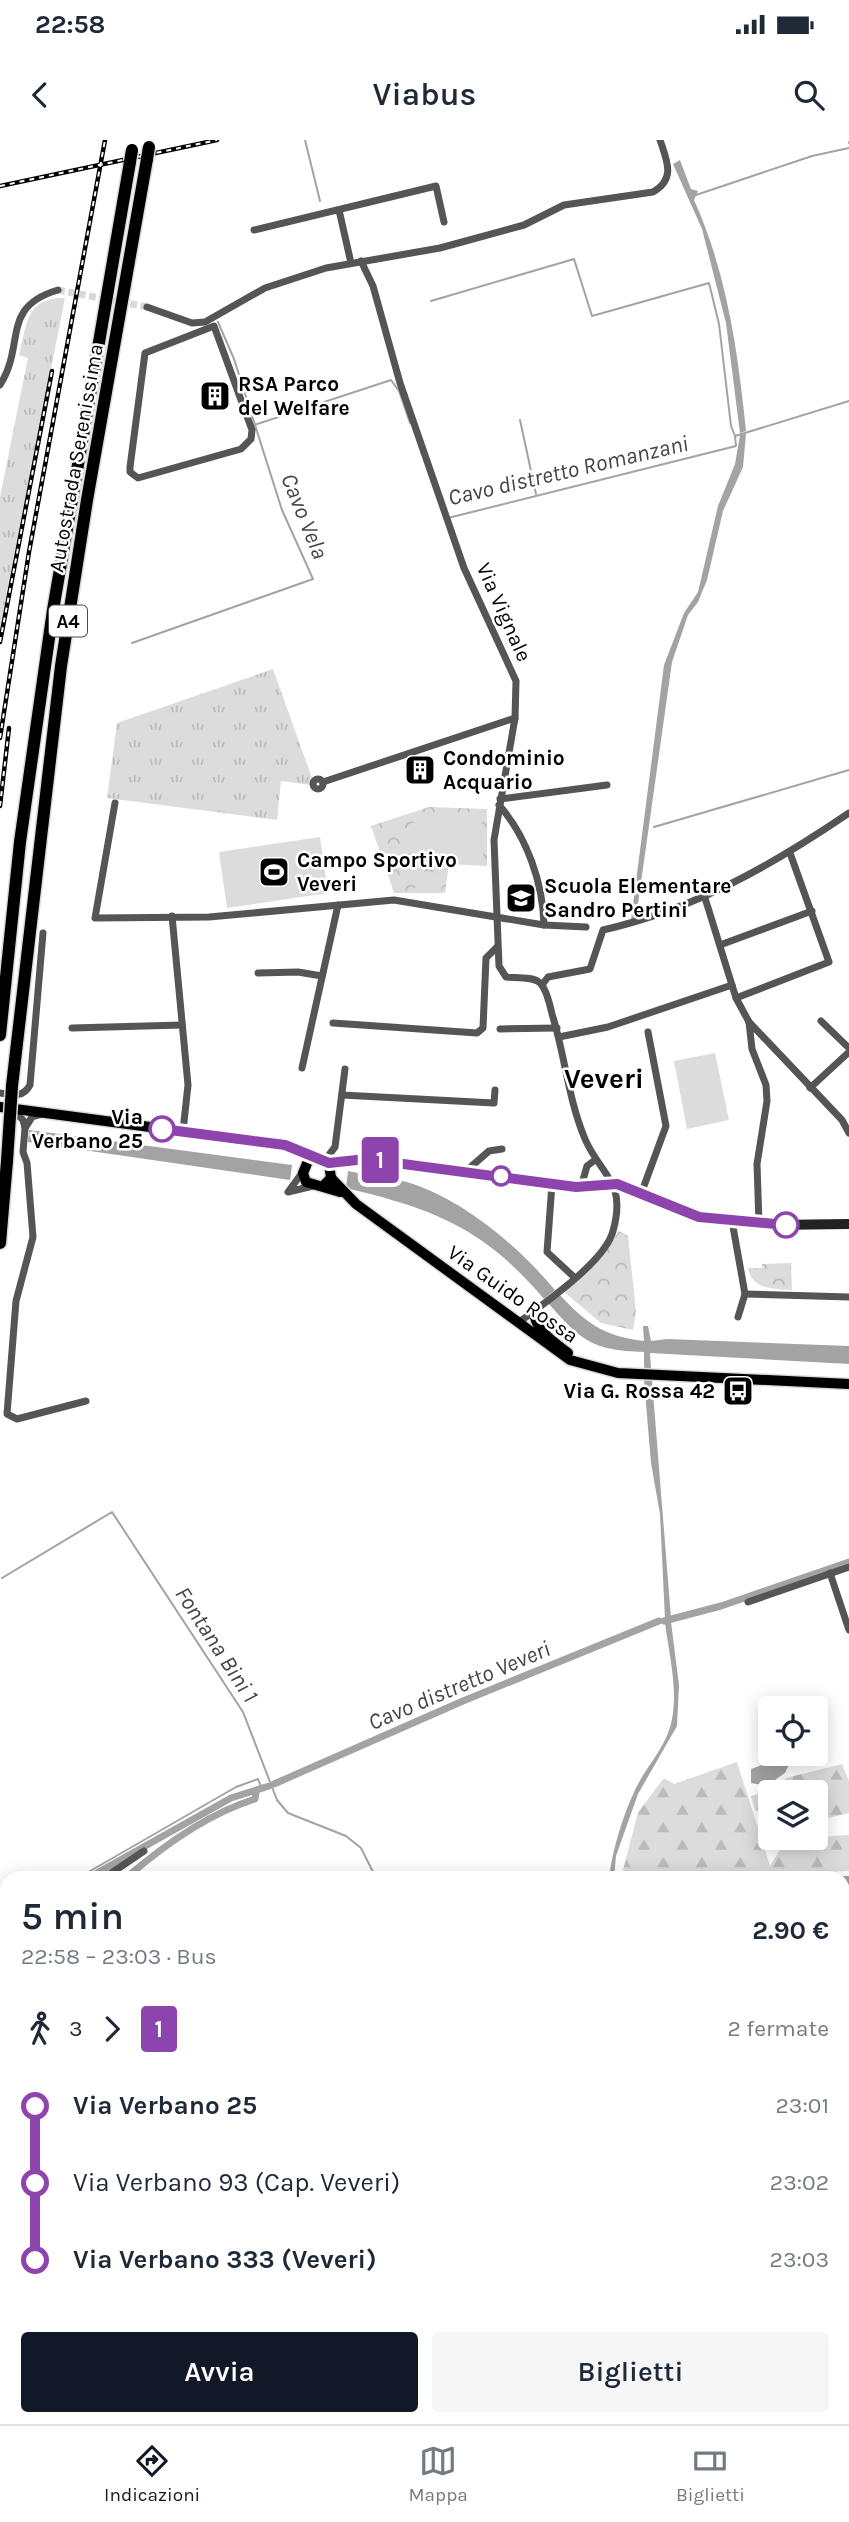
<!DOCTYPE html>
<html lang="it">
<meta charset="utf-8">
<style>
body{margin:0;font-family:Karla,sans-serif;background:#f6f6f7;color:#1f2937;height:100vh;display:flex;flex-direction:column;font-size:26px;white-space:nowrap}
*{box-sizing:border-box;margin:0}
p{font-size:23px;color:#747a83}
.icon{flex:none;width:38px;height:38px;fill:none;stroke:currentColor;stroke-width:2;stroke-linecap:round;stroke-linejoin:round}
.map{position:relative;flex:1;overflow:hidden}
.panel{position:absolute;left:0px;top:1731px;width:850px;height:555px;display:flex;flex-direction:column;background:#fff;border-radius:21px 21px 0 0;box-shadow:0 4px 18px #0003}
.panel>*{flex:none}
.badge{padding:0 14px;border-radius:5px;font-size:24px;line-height:46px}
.controls{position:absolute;left:758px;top:1556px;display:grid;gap:14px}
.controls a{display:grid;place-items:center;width:70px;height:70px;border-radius:7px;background:#fff;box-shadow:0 4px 18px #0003;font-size:35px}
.map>.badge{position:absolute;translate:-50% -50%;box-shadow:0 0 0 4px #fff}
.legs{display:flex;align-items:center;gap:10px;height:77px;padding:0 21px;font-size:23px}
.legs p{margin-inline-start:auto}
.head{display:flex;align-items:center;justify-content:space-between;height:119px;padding:0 21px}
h1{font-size:38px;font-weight:600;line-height:52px}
.action{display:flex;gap:14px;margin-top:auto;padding:14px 21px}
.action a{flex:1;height:80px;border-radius:7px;background:#111827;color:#fff;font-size:28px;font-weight:600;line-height:80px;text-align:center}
.action a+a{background:#f6f6f7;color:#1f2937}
ul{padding:0 21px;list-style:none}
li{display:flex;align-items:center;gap:24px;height:77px;font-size:26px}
li i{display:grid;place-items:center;width:10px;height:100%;margin:0 9px;background:currentColor}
li i::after{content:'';width:18px;height:18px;margin:-9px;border:5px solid;border-radius:50%;background:#fff}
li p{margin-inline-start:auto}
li:first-child i{background:linear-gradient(#0000 50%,currentColor 0)}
li:last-child i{background:linear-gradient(currentColor 50%,#0000 0)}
.status{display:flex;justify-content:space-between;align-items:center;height:49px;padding:0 35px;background:#fff;direction:ltr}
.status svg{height:19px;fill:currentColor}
header{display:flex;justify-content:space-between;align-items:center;height:91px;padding:0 21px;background:#fff;font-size:32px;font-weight:600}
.tab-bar{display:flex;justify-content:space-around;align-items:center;height:98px;border-top:2px solid #e0e1e3;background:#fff;font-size:19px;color:#747a83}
.tab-bar a{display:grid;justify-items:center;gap:4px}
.tab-bar .current{color:#111827}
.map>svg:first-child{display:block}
</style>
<div class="status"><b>22:58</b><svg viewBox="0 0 49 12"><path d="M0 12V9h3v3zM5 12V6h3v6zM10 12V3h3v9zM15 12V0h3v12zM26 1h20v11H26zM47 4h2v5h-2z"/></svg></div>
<header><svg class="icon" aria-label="back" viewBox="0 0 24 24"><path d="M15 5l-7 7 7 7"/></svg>Viabus<svg class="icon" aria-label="search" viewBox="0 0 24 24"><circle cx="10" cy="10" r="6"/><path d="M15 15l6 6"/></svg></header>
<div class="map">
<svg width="849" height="2284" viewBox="0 0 849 2284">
<defs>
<pattern id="grass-tufts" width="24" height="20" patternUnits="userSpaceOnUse" patternTransform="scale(1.75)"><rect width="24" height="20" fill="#dcdcdc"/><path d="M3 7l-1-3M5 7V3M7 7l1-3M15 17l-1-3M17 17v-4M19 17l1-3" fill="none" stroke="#bbb"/></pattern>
<pattern id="forest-firs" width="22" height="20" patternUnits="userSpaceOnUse" patternTransform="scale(1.75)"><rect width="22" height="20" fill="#dcdcdc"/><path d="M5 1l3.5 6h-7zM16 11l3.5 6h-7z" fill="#bbb"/></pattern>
<pattern id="park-crowns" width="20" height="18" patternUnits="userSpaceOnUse" patternTransform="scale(1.75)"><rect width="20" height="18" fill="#dcdcdc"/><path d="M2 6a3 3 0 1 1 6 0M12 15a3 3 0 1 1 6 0" fill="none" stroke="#bbb"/></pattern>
</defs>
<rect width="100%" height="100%" fill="#fff"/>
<g fill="url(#grass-tufts)">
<path d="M 65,158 L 0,488 L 0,357 L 28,218 L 19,215 C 27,184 26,157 65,158 Z"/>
<polygon points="273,529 312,638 311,645 281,641 277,680 107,658 117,583"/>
</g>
<g fill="url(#forest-firs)">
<polygon points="737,1622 770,1726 784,1703 803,1698 849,1695 849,1731 776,1734 762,1738 621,1738 638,1672 664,1638 674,1644"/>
<polygon points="842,1624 849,1641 849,1673 816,1681 816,1652 770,1652 770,1674 755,1670 751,1656 780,1648 786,1638"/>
</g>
<g fill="url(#park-crowns)">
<polygon points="429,667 487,669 487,726 449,724 445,753 394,753 371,686"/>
<polygon points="619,1091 628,1096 636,1171 633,1190 601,1183 563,1151 601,1117"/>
<path d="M 791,1123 L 792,1150 C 774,1149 752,1150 748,1128 L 762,1128 L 762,1124 Z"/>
</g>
<g fill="#dcdcdc">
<polygon points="482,680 483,722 412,724 411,683"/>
<polygon points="320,697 328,753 227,768 219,712"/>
<polygon points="417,731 443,733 441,753 415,751"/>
<polygon points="715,913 729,980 687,989 674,921"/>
</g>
<g fill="#a3a3a3">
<path d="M 680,20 L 691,49 L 698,51 L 694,60 C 727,133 738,212 746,291 L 740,293 L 726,183 L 702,89 L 673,24 Z"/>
<polygon points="746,294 743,327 723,371 707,440 698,462 688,475 672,522 636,778 631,780 664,525 684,473 698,452 718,366 735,324 740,295"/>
<polygon points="29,990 292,1025 290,1040 28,1002"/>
<path d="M 348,1031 C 368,1035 388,1037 407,1042 C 463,1059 518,1106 555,1150 L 544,1159 C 484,1088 434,1069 346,1048 Z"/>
<path d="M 559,1154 C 586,1183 603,1196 644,1201 L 643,1186 L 648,1186 L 651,1201 L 667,1199 L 849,1206 L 849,1224 L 650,1213 L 651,1228 L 644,1228 L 644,1212 C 591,1210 582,1201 548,1163 Z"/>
<polygon points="644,1240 652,1240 671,1478 665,1479 660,1374 651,1323"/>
<path d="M 671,1482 L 679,1545 L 677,1586 L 638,1654 L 616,1716 L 614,1738 L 609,1738 C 613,1708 622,1678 635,1650 C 646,1626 667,1607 672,1579 C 678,1549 669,1514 665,1483 Z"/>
<polygon points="786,1616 790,1622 785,1633 766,1646 751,1643 751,1629"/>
</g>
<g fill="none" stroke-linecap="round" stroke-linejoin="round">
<g stroke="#a3a3a3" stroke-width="2">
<polyline points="305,0 320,61"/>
<polyline points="849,2 849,3"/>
<polyline points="696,55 812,16 849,8"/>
<polyline points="431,161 574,119 592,176 709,143 719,184 731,286 735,296 849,261"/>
<polyline points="520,280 536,354"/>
<polyline points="254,285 391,240 399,251 410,283"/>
<polyline points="448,378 736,306 735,296"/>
<polyline points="132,503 313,439 282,370 234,219 218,182"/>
<polyline points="654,687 849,630"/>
<polyline points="2,1438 112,1372 243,1572 277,1660 288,1673 346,1696 361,1708 376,1738"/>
<polyline points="78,1738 236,1647 258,1639 262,1649"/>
<polyline points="2,1779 7,1776"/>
<polyline points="844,1929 845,1930"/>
<polyline points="844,1998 845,1998"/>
<polyline points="831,2278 833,2284"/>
<polyline points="147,2284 152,2278"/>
</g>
<g stroke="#a3a3a3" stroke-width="7">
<polyline points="664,1481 721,1466 849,1422"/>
<polyline points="274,1644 463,1561 659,1481"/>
<polyline points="88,1738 231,1658 269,1646"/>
<path d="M 126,1738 C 164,1705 207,1674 255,1659 L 256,1651"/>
<polyline points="0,1787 7,1783"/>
<polyline points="0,2022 7,2022"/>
</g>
<polyline stroke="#a3a3a3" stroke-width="12" points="844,1742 849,1742"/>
<polyline stroke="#d9d9d9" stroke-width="7" stroke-dasharray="7 3.5" stroke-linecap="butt" points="58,150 147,167"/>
<g stroke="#dbdbdb" stroke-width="13">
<g id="primary">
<polyline points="0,967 285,1005 312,1019"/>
<polyline points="331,1038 356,1064 570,1220 618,1233 849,1244"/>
<polyline points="324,1045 331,1038 329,1023 317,1018 308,1021 303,1033 306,1042 340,1052"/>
<path d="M 534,1171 C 535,1191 553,1201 568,1213"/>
</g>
</g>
<g stroke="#dbdbdb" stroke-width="15">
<g id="highway">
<polyline points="0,895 20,702 53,470 130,22"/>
<polyline points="12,946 61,526 87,360 147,19"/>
<polyline points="0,1103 7,1021"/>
</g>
</g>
<g stroke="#555" stroke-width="7">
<polyline points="339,70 351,123"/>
<polyline points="254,90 436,46 444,82"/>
<path d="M 361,121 L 373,146 L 400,243 L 464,428 L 516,541 L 515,578 L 494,700 L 499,826 L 506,837 C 516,838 535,836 541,844 C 547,851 550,865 552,874 C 565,915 568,959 585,999 C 601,1036 627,1041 613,1091 C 605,1122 544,1163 518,1183"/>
<path d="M 147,167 L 192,183 L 205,182 L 265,148 L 326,128 L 440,108 L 524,85 L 564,65 L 653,52 C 676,39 667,21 660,0"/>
<polygon points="214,186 252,290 251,299 241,309 138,338 130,332 130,327 145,213"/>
<path d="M 0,245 C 26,204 0,167 58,150"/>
<circle cx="318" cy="644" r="5"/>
<polyline points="323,642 515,578"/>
<polyline points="500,659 607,645"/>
<polyline points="115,663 95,778 209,777 394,760 544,785 586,787"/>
<path d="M 499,665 C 527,697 543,743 544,785"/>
<polyline points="705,758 736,858 749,882 752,909 766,945 767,961 757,1024 759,1084"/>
<polyline points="172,776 188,945 183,991"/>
<polyline points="720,805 812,771"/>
<polyline points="258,833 298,832 322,836"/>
<path d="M 542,845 L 548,837 L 590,829 L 603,790 C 695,769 771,726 849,673"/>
<polyline points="736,858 829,822 790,713"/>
<polyline points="821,881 849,908"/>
<polyline points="749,882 842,980 849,993"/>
<polyline points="333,883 477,893 483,888 486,818 497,807"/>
<polyline points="72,888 182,885"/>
<polyline points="500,889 557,888"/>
<polyline points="559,897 608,887 732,845"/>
<polyline points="302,928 338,765"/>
<polyline points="810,948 849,912"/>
<path d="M 0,953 C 13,955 23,958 30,945 L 43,793"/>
<polyline points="342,955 494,963 495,950"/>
<polyline points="12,970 23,980 25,988 32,977 42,974"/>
<polyline points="25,988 23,1012 27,1023 33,1097 16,1161 7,1274 17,1279 86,1261"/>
<polyline points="325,1020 335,1007 345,929"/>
<polyline points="466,1031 489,1011 502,1009"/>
<polyline points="302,1033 288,1052 313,1046"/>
<polyline points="552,1044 547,1112 574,1137"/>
<polyline points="581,1047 587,1026 595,1020"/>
<polyline points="641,1054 666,986 648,892"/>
<polyline points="732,1081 745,1154 738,1177"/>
<polyline points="745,1154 849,1157"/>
<polyline points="830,1433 849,1490"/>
<polyline points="748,1462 849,1427"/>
<polyline points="104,1738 144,1711"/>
<polyline points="0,1807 7,1802"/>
</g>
<polyline stroke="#222" stroke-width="10" points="329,1023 353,1019 399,1022 576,1047 617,1044 699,1077 773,1085 849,1084"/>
<use href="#primary" stroke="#000" stroke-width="10"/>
<use href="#highway" stroke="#000" stroke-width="12"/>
<g stroke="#000" stroke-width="4.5">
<g id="rail">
<polyline points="0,46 217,0"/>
<polyline points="0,502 52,231"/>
<polyline points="0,598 29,412 105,0"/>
<polyline points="0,666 9,588"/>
</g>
</g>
<use href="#rail" stroke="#fff" stroke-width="2" stroke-dasharray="5" stroke-linecap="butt"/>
<g stroke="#dbdbdb" stroke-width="15" stroke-linecap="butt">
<g id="highway-bridge">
<polyline points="147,19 149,7"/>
<polyline points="130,22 132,10"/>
<polyline points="7,1021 12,946"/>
</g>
</g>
<use href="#highway-bridge" stroke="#000" stroke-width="12"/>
</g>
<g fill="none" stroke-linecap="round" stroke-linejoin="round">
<g stroke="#fff" stroke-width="16">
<polyline id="line-1" points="162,989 285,1005 329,1023 366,1019 576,1047 617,1044 699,1077 786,1085"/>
</g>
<use href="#line-1" stroke="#8e44ad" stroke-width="10"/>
</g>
<defs>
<g id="building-square" transform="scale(1.575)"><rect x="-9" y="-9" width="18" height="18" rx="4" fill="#000" stroke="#fff"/><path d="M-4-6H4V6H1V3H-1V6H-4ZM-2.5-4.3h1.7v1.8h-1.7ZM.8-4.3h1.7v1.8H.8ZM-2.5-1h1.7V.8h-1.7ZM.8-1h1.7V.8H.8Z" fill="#fff"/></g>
<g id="stadium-square" transform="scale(1.575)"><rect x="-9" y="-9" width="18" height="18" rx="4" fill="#000" stroke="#fff"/><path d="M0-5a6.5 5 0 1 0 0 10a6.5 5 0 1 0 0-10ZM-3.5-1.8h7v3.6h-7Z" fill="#fff"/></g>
<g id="school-square" transform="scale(1.575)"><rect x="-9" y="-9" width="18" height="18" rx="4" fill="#000" stroke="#fff"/><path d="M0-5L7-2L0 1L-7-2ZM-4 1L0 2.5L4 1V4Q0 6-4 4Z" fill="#fff"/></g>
<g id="bus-square" transform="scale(1.575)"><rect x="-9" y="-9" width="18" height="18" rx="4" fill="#000" stroke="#fff"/><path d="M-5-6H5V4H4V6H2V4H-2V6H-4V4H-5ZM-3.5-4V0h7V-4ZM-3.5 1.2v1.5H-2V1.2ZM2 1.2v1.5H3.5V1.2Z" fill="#fff"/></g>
</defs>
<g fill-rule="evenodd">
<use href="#building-square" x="215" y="256"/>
<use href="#building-square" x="420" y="630"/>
<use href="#stadium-square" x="274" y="732"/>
<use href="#school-square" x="521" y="758"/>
<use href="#bus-square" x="738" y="1251"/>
</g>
<g fill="#fff" stroke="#8e44ad" stroke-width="3.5">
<circle cx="162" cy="989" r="12"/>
<circle cx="501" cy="1036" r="9"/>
<circle cx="786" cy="1085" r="12"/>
</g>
<g text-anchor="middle" stroke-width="5" stroke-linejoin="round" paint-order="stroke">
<rect fill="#fff" stroke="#4c4c4c" stroke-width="2" x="49" y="465.5" width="38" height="31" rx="5"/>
<g font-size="19" font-weight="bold" fill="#000">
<text x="68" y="488">A4</text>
</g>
<g font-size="21" font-weight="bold" fill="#000" stroke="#fff" text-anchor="start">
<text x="238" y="251">RSA Parco<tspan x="238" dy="24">del Welfare</tspan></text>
<text x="443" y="625">Condominio<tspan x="443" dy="24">Acquario</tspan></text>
<text x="297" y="727">Campo Sportivo<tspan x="297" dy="24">Veveri</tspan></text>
<text x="544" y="753">Scuola Elementare<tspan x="544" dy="24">Sandro Pertini</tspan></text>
<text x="715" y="1258" text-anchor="end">Via G. Rossa 42</text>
</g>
<g font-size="21" fill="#000" stroke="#fff">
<text transform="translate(76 318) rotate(-80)" y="7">Autostrada Serenissima</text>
<text transform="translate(504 472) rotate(66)" y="7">Via Vignale</text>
<text transform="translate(513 1154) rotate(35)" y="7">Via Guido Rossa</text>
</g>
<g font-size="21" font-weight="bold" fill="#000" stroke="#fff" text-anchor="end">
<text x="143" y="984">Via<tspan x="143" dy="24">Verbano 25</tspan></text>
</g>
<g font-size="23" font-style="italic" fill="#444" stroke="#fff">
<text transform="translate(568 330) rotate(-13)" y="8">Cavo distretto Romanzani</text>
<text transform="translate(305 376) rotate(68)" y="8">Cavo Vela</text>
<text transform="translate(217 1504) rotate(57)" y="8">Fontana Bini 1</text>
<text transform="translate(459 1545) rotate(-23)" y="8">Cavo distretto Veveri</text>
</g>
<g font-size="28" font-weight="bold" fill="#000" stroke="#fff">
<text x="604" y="948">Veveri</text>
</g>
</g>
</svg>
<div class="controls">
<a><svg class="icon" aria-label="locate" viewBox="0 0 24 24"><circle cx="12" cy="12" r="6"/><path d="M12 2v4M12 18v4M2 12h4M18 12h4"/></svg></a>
<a><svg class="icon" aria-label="layers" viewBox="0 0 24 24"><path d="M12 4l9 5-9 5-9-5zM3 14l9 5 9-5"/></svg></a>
</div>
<b class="badge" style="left:380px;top:1020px;background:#8e44ad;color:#fff">1</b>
<section class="panel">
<div class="head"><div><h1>5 min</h1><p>22:58 – 23:03 · Bus</p></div><b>2.90 €</b></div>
<div class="legs"><svg class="icon" aria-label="walk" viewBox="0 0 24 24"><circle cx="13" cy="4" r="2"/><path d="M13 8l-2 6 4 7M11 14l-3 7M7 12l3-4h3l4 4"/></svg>3<svg class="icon" aria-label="forward" viewBox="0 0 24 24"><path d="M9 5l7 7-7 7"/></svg><b class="badge" style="background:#8e44ad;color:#fff">1</b><p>2 fermate</p></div>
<ul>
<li><i style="color:#8e44ad"></i><b>Via Verbano 25</b><p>23:01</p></li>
<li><i style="color:#8e44ad"></i><span>Via Verbano 93 (Cap. Veveri)</span><p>23:02</p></li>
<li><i style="color:#8e44ad"></i><b>Via Verbano 333 (Veveri)</b><p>23:03</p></li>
</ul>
<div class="action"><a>Avvia</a><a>Biglietti</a></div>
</section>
</div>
<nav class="tab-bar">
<a class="current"><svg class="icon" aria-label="directions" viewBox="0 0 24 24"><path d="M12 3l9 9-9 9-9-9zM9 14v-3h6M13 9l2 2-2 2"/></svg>Indicazioni</a>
<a><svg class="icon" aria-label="map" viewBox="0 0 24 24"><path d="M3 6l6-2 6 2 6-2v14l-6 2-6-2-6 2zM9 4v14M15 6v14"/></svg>Mappa</a>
<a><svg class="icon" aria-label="tickets" viewBox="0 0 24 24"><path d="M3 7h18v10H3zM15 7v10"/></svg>Biglietti</a>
</nav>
